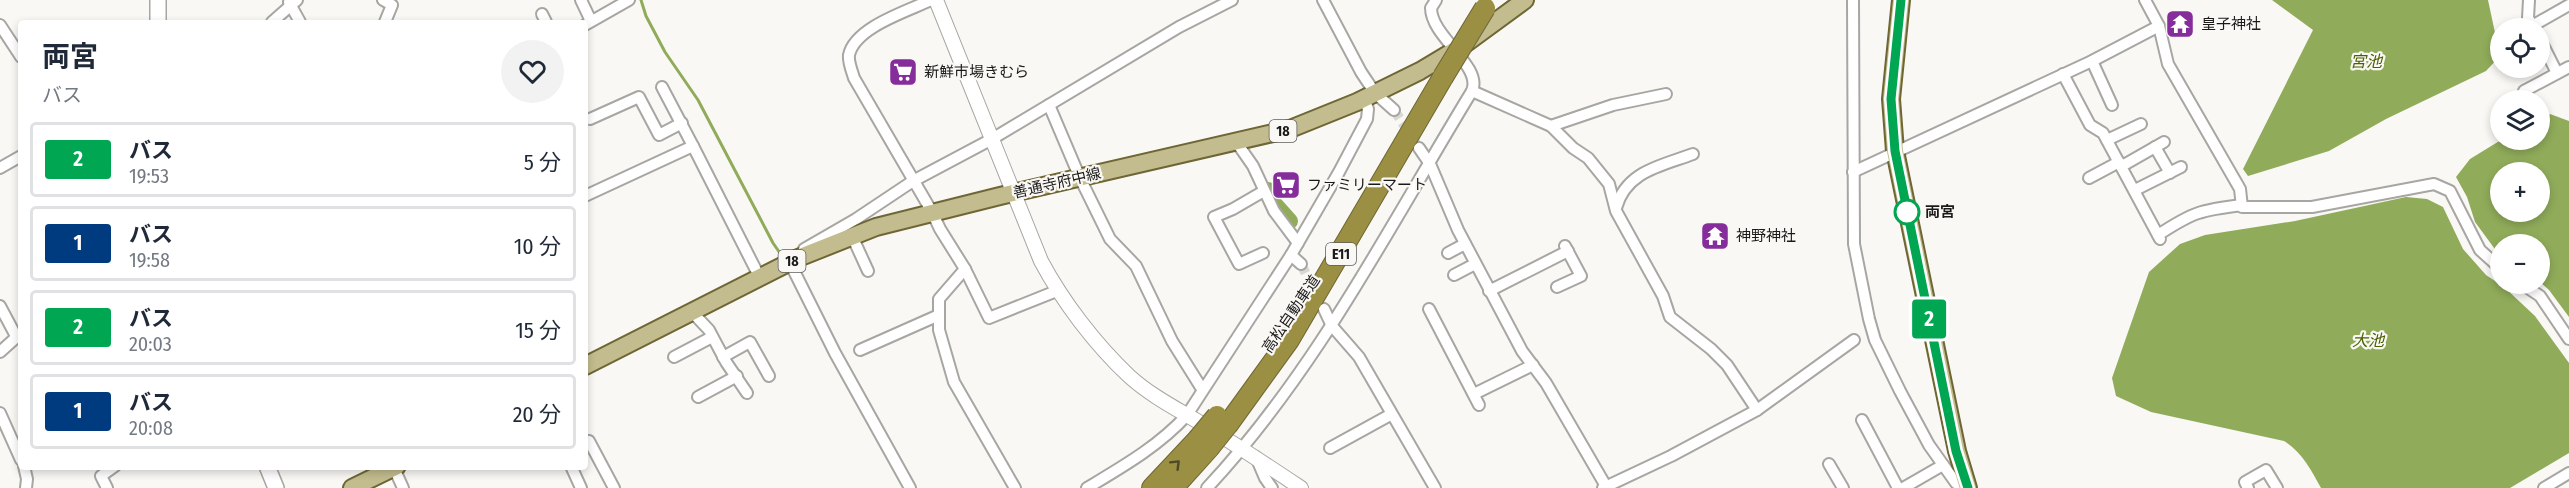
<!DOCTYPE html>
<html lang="ja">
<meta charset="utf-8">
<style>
body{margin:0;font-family:"Fira Sans Condensed","Noto Sans JP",sans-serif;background:#f2f2f3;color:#1f2937;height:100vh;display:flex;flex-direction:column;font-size:22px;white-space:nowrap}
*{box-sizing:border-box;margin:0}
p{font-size:20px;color:#747a83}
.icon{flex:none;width:33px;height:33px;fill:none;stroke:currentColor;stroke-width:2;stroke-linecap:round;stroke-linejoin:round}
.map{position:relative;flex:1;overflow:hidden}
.panel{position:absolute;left:18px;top:20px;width:570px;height:450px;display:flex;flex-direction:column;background:#fff;border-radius:6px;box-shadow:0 3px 9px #0003}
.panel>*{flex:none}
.badge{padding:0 12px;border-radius:4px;font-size:21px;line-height:39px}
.fabs{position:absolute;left:2490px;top:18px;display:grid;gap:12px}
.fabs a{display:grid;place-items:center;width:60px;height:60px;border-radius:50%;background:#fff;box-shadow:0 3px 9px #0003;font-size:30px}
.map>.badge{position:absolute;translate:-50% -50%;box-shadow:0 0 0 3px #fff}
.round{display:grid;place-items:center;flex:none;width:63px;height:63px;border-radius:32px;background:#f2f2f3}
.overview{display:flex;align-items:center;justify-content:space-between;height:102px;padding:0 24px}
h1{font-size:28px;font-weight:700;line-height:45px}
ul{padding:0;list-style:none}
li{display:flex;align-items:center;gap:18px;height:75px;margin:0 12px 9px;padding:0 12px;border:3px solid #e0e1e3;border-radius:6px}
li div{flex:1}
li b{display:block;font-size:22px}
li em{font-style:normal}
li .badge{min-width:66px;font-weight:700;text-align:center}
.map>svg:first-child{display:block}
</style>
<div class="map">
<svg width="2569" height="488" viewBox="0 0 2569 488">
<rect width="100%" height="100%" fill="#faf8f5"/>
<g fill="#90ac5a" fill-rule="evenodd">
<polygon points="2272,0 2488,0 2500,56 2486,71 2386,119 2329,151 2248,176 2243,169 2313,30"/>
<path d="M 2550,114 L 2569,121 L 2569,317 L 2549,290 L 2540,282 L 2540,244 L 2500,244 L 2500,256 L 2475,222 L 2467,197 L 2456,177 L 2470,159 L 2501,140 L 2540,140 L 2540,120 ZM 2540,172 L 2540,212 L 2500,212 L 2500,172 Z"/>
<path d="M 2406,197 L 2427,199 L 2443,207 L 2463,249 L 2486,275 L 2504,287 L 2535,316 L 2569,363 L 2569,453 L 2510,488 L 2321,488 C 2311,470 2302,452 2284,441 L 2151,412 L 2116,396 L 2112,378 L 2149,272 L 2180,244 L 2205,235 L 2295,221 Z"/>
</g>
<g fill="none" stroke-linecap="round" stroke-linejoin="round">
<polyline stroke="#90ac5a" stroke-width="3" points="641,0 646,16 665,52 698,100 773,243 782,256 787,255"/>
<polyline stroke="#90ac5a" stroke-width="16" points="1268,190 1273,202 1290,221"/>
<g stroke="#d9d7d4" stroke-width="10" stroke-dasharray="10 5" stroke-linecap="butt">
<polyline points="1394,110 1419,148"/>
<polyline points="1301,264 1324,309"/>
</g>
<g stroke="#a8a6a3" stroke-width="14">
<g id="minor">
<polyline points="383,0 392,5 385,22"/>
<polyline points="581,0 591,21"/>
<path d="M 931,0 C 908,11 855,27 849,55 C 848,62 852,71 854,78 L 932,212 L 940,229 L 965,269 L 939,299 L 939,330 L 954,382 L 1015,488"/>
<polyline points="1323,0 1361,72 1375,93 1394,110"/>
<polyline points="1853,0 1854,244 1869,319 1875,340 1900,391 1929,445 1956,483 1964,488"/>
<polyline points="2145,0 2159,26 2168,64 2240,189 2242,207 2312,207 2434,184 2450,191 2480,250 2500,268"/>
<polyline points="2529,0 2528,18 2534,28"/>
<polyline points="289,2 300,22"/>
<polyline points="542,14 546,22"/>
<polyline points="272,22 297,0"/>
<polyline points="0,25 21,57"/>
<polyline points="585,25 629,0"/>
<polyline points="2532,26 2569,5"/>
<polyline points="2540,39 2557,73"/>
<polyline points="2092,61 2112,105"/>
<polyline points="2063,74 2090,125 2103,133 2160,239"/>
<polyline points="662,87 693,146"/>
<polyline points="1472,91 1551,126 1573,148 1588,158 1609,184 1616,211 1663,296 1670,317 1711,349 1727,365 1757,410"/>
<polyline points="2524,91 2569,67"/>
<polyline points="1049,105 1080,178 1110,239 1136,266 1172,341 1202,389"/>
<polyline points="590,119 639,97 659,135 682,123"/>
<polyline points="1551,126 1613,105 1666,94"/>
<polyline points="2107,140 2141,124"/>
<polyline points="1237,143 1253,166 1274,211 1298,243"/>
<polyline points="2155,147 2170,173"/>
<polyline points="1419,148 1430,164 1458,230 1522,351 1546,383 1607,488"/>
<polyline points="2122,166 2164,142"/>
<polyline points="0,168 21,156"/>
<polyline points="1853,172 2092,61 2159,26"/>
<polyline points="2089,178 2119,162"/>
<polyline points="2135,190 2181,167"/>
<polyline points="585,196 693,146 760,278"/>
<path d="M 1616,208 C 1626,171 1661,166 1693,154"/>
<path d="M 2158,235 C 2193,212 2201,210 2242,205"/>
<polyline points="852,236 868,271"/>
<polyline points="804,249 856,219 913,181 992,139 1179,27 1232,0"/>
<polyline points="1263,253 1239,264 1214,217 1233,209 1264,191"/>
<polyline points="1448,253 1465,244"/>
<polyline points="1291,255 1301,264"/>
<polyline points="793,259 790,263 835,353 910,488"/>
<polyline points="965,269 989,318 1059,290"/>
<polyline points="1454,275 1475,264"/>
<polyline points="2522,284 2540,296 2569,339"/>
<polyline points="1557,287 1581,276 1565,246"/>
<polyline points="1489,291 1568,251"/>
<polyline points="0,306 17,338"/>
<polyline points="1324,309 1332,326 1359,357 1435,488"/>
<polyline points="1429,309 1479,405"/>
<polyline points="693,313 709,330 726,362 747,393"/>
<polyline points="860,350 939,315"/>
<polyline points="0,352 20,334"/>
<polyline points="674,357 712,337"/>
<polyline points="723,357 750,342 769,376"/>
<polyline points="1474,394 1533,365"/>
<polyline points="698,397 737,376"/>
<polyline points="0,413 21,460"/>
<polyline points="1862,420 1898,488"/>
<polyline points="585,443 589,441 614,488"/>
<polyline points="1330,448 1390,415"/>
<polyline points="1256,457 1265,478 1272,488"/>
<polyline points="1829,464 1843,488"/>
<polyline points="24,466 27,479 26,488"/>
<polyline points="571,466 581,488"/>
<polyline points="394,468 403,488"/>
<polyline points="107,488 101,476 115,466"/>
<path d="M 1087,488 C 1122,467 1159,446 1187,415 L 1291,255 L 1339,172 L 1367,119 L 1368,109 L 1364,98"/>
<path d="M 1207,488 C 1317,370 1389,227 1472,91 C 1483,66 1431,37 1431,8 L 1436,0"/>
<polyline points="1603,488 1671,456 1757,410 1854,340"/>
<polyline points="1903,488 1943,465"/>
<polyline points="2248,488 2245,482 2266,470 2277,488"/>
<polyline points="2544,488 2569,473"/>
</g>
</g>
<g stroke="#a8a6a3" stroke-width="16">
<path id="tertiary" d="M 936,0 L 1041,261 C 1063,302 1095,344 1129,376 C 1151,396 1177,409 1202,424 C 1235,444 1268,466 1301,488"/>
</g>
<g stroke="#a8a6a3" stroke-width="18">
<g id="secondary">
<polyline points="158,22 158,0"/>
<polyline points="267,466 276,488"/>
</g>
</g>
<g stroke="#6e6634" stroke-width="20">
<g id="primary">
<polyline points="1901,0 1891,99 1895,151 1957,451 1968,488"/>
<polyline points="585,366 798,258 876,227 1000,196 1290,129 1357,102 1420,71 1465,44 1525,0"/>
<polyline points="352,488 397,466"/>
</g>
</g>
<g stroke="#6e6634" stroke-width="22">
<g id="motorway">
<polyline points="1229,423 1289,340 1443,77"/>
<polyline points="1152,488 1198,439"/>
<polyline points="1173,488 1209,448"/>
</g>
</g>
<use href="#minor" stroke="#fff" stroke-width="10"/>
<use href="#tertiary" stroke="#fff" stroke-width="14"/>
<use href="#secondary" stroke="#fff" stroke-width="15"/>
<use href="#primary" stroke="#c2bc8e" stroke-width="16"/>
<use href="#motorway" stroke="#9a8f42" stroke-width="20"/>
<g stroke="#6e6634" stroke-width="22" stroke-linecap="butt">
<g id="motorway-bridge">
<polyline points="1443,77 1485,8"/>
<polyline points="1198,439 1217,416"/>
<polyline points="1209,448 1229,423"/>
</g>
</g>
<use href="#motorway-bridge" stroke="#9a8f42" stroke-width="20"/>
</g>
<defs><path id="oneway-chevron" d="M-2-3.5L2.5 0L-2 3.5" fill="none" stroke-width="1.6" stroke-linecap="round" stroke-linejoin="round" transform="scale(1.5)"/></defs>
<use stroke="#4e4929" href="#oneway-chevron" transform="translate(1176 464) rotate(-45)"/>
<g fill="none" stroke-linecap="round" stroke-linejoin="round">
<g stroke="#fff" stroke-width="14">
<polyline id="line" points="1901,0 1891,99 1895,151 1956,451 1968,488"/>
</g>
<use href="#line" stroke="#00a651" stroke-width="9"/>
</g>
<defs>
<g id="temple-square" transform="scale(1.5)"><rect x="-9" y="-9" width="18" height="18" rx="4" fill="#852d9b" stroke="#faf8f5"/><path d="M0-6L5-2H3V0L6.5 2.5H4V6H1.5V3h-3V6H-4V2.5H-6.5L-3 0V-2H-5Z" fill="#fff"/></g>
<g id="supermarket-square" transform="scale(1.5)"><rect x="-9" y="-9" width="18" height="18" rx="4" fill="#852d9b" stroke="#faf8f5"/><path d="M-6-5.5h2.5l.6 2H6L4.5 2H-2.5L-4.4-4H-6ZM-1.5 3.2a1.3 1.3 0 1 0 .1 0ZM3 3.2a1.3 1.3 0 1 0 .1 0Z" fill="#fff"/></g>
</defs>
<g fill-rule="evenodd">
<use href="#temple-square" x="2180" y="24"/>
<use href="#supermarket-square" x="903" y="72"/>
<use href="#supermarket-square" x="1286" y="185"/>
<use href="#temple-square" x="1715" y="236"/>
</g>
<circle fill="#fff" stroke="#00a651" stroke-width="3" cx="1907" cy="212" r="12"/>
<g text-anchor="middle" stroke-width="4.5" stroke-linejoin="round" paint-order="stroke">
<g fill="#faf8f5" stroke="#5e5d5b" stroke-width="1.5">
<rect x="1269.5" y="120" width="27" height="22" rx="4.5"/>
<rect x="1326" y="243" width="30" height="22" rx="4.5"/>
<rect x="778.5" y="250" width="27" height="22" rx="4.5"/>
</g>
<g font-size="14" font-weight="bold" fill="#1b1a19">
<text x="1283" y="136">18</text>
<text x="1341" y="259">E11</text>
<text x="792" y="266">18</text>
</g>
<g font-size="15" fill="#1b1a19" stroke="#faf8f5" text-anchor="start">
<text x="2201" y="29">皇子神社</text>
<text x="924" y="77">新鮮市場きむら</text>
<text x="1307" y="190">ファミリーマート</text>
<text x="1736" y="241">神野神社</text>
</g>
<g font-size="15" fill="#1b1a19" stroke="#faf8f5">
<text transform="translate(1057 183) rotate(-13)" y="5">善通寺府中線</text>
<text transform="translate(1291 314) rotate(-56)" y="5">高松自動車道</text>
</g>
<g font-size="15" font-weight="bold" fill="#1b1a19" stroke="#faf8f5" text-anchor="start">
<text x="1925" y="217">両宮</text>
</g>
<g font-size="16" font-style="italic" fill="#496100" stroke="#faf8f5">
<text x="2366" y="67">宮池</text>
<text x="2368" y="346">大池</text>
</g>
</g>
</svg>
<div class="fabs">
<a><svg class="icon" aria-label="locate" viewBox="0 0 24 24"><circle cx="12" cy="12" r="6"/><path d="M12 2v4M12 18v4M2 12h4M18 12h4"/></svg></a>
<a><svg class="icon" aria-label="layers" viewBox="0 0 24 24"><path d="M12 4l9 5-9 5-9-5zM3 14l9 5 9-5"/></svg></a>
<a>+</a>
<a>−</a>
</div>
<b class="badge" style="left:1929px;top:319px;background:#00a651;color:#fff">2</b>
<section class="panel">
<div class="overview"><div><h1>両宮</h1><p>バス</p></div><a class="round"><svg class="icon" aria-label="heart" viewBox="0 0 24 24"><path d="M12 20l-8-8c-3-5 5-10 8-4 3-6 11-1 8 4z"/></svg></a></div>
<ul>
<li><span class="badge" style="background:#00a651;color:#fff">2</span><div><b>バス</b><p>19:53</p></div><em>5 分</em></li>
<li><span class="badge" style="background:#003b80;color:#fff">1</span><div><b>バス</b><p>19:58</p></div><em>10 分</em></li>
<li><span class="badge" style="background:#00a651;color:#fff">2</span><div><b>バス</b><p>20:03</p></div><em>15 分</em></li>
<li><span class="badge" style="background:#003b80;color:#fff">1</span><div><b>バス</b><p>20:08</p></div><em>20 分</em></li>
</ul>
</section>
</div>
